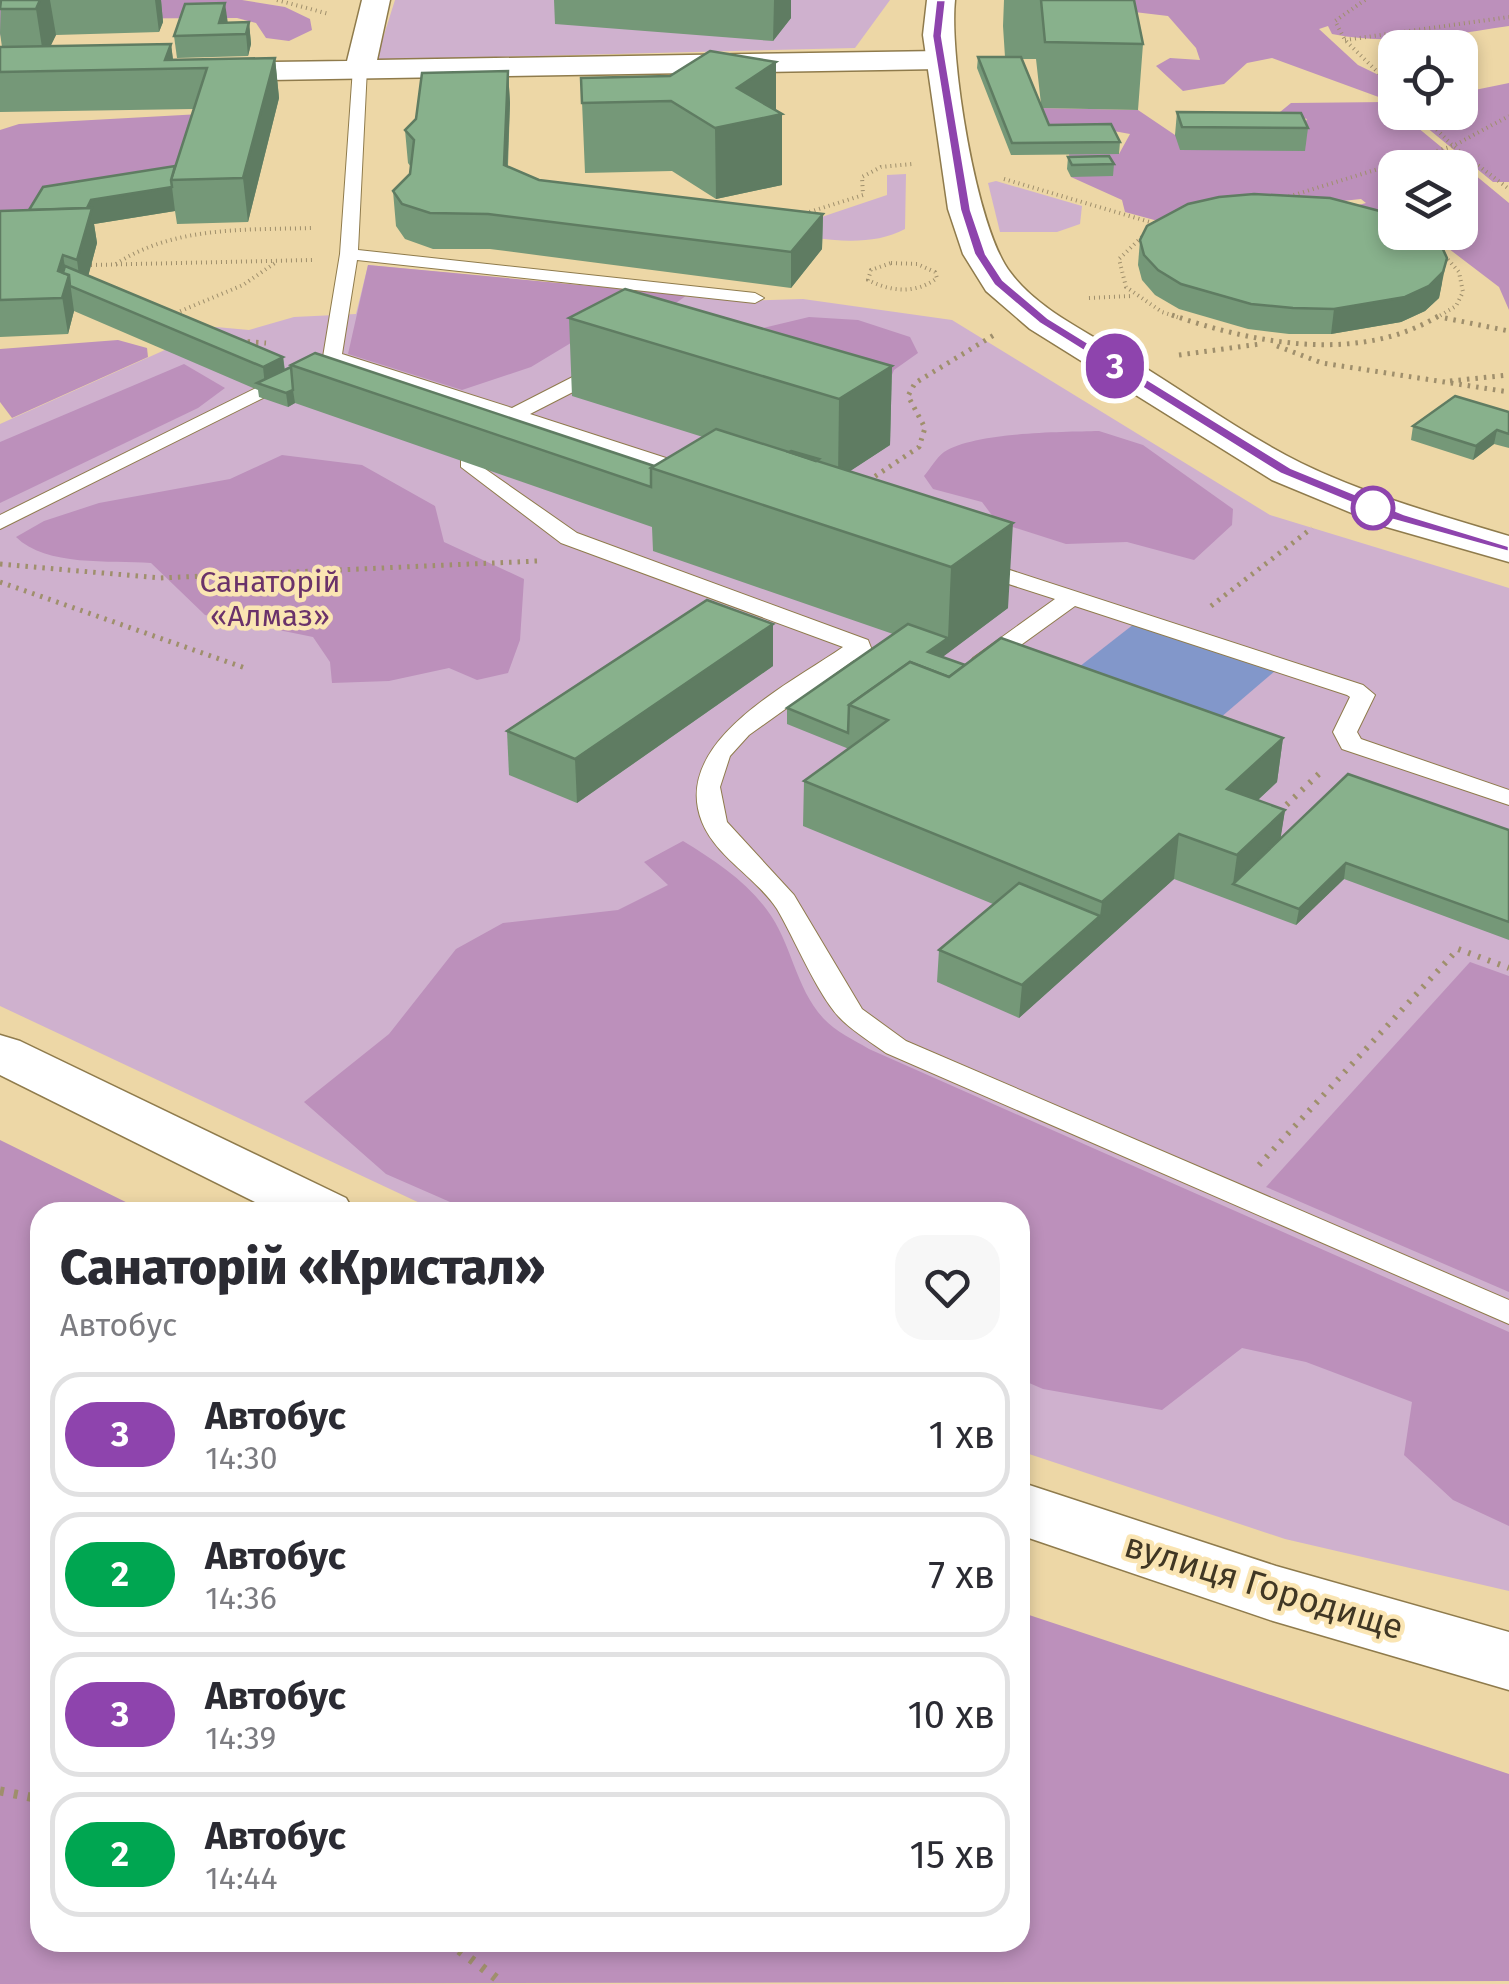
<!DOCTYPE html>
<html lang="uk">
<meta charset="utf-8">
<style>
body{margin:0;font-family:"Fira Sans",sans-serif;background:#f7f7f7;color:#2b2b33;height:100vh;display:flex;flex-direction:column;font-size:38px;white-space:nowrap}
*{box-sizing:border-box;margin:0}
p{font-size:32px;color:#7c7c81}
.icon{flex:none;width:55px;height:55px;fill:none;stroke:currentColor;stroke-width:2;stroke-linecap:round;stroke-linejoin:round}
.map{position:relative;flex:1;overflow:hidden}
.side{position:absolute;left:30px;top:1202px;width:1000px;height:750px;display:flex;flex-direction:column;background:#fff;border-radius:30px;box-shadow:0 5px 15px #0003}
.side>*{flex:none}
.badge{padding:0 20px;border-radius:32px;font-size:35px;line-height:65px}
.buttons{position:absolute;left:1378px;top:30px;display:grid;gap:20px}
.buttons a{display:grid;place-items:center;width:100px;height:100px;border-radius:20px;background:#fff;box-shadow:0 5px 15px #0003;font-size:50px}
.map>.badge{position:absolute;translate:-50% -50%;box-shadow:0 0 0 5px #fff}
.round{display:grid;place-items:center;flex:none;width:105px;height:105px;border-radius:30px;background:#f7f7f7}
.overview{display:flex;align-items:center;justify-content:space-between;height:170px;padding:0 30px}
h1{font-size:48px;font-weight:800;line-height:75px}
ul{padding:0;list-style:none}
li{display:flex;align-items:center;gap:30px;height:125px;margin:0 20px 15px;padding:0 10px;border:5px solid #e1e1e2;border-radius:30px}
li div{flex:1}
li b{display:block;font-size:38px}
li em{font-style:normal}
li .badge{min-width:110px;font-weight:700;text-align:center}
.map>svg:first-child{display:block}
</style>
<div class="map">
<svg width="1509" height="1984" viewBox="0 0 1509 1984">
<rect width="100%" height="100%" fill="#edd7a6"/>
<g fill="#cfb1ce">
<polygon points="395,0 890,0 855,48 376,60"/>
<path d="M 906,174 L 905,229 C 866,250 816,237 774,233 L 887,195 L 887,175 Z"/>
<polygon points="996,181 1082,206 1080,224 1057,232 1000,232 988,183"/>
<polygon points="368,265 737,301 803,299 952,320 1270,515 1509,588 1509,1591 1285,1539 1020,1451 1020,1212 439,1212 0,1006 0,424 216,327 249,330 294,317 356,314"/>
</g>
<g fill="#bc90bb">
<polygon points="0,0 242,0 285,7 310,19 312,30 289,41 266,38 256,23 237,18 9,19 0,36"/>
<path d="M 1033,0 L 1509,0 L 1509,26 C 1448,35 1393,46 1332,34 L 1328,26 L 1319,29 L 1358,65 L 1395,83 L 1395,103 L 1272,58 L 1247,63 L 1224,84 L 1183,91 L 1156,66 L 1170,58 L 1200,60 L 1196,48 L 1168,16 Z"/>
<polygon points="1509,83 1509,182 1493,182 1409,113 1460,112 1460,93"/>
<polygon points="1387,102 1395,112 1400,113 1509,203 1509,310 1499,287 1436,239 1444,233 1460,232 1460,168 1395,168 1395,186 1381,187 1395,202 1395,225 1340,210 1366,203 1361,199 1158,221 1125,212 1122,200 1071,177 1069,154 1119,154 1130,134 1108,130 1053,133 1041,108 1138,110 1175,135 1298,136 1307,119 1280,112 1291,103"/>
<polygon points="201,114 175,186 25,210 6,242 0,242 0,130 19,124"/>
<polygon points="368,265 687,295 665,311 594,329 531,367 462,390 348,354"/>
<polygon points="809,317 858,320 910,337 918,353 894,370 887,387 747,332"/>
<polygon points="118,340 147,348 148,357 12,418 0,402 0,349"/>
<polygon points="184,364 225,388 198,408 0,503 0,442"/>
<path d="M 1099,431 L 1143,445 L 1233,509 L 1232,525 L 1194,560 L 1127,542 L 1066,544 L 997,522 L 982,502 L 933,489 L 924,476 C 930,469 936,458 944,452 C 975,432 1061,432 1099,431 Z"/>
<path d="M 282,455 L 362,465 L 435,506 L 444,542 L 524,579 L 520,640 L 508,673 L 477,680 L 449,668 L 389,681 L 332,683 L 330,662 L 313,637 L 205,615 L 151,563 C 110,560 46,567 16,537 L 44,521 L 99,503 L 230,479 Z"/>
<path d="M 683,841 C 714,860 745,880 767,910 C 792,943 795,988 824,1019 C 835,1031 854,1040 869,1049 L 1509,1332 L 1509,1526 L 1453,1500 L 1404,1455 L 1412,1402 L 1306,1362 L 1242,1348 L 1162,1410 L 1043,1389 L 1020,1379 L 1020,1212 L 473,1212 L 386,1174 L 304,1102 L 389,1034 L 456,949 L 503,923 L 618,910 L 668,885 L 644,862 Z"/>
<polygon points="1470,962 1509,976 1509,1292 1266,1187"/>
<polygon points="0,1140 146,1212 40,1212 40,1942 1020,1942 1020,1612 1509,1774 1509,1981 0,1984"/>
</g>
<polygon fill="#8297ca" points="1134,624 1275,671 1213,724 1070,674"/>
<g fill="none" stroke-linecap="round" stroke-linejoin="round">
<g stroke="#8f7b4c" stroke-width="2">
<g id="service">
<polygon points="360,64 367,68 358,250 755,293 764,298 755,303 357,260 342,354 512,408 598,364 612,364 612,372 530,414 700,469 700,477 686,477 518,423 508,429 501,427 498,423 502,418 325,361 323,357 340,254 353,68"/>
<polygon points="258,387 268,393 265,397 0,529 0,515"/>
<path d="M 468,457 L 577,533 L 868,640 L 875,658 L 872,663 L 864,665 L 854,660 L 749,735 L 730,756 L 720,787 L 727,822 L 794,895 L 862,1009 L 906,1041 L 1509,1300 L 1509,1324 L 886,1053 C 872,1043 856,1033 843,1021 C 819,999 795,939 777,909 C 757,878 716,857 702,822 C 670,742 790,684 843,647 L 561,543 L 461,467 L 461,459 Z"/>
<polygon points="973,558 1363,685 1375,695 1357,732 1361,739 1509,790 1509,805 1342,749 1333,732 1350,697 1347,695 1075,606 989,668 973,668 969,663 973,658 1055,599 965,570 962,565"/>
</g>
</g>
<g stroke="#8f7b4c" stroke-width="3">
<polygon id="minor" points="362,0 390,0 377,60 940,51 950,54 955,60 950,66 940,69 203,81 192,78 188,72 192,66 203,63 347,61"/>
</g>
<g stroke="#8f7b4c" stroke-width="3">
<g id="tertiary">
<path d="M 927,0 L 955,0 C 949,56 976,228 1010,272 C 1037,309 1087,332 1126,356 C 1184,391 1241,433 1301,463 C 1367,495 1439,515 1509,536 L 1509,562 L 1383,526 L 1272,480 L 1030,329 L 986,291 L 963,254 L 948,209 L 923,35 Z"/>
<polygon points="0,1035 20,1041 346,1198 354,1212 275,1212 0,1075"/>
<polygon points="1020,1482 1276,1566 1509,1632 1509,1690 1273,1621 1020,1535"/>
</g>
</g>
<g stroke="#9f8f6c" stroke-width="4" stroke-dasharray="1 4" stroke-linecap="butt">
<polyline points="277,0 329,14"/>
<polyline points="1365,0 1335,21 1345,40 1395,89"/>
<polyline points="1345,40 1509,17"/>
<polyline points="1419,112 1453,146 1509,189"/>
<polyline points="1004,179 1160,225"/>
<polyline points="1284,198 1453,146 1509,116"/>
<polyline points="800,215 863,195 862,177 881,167 912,164"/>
<polyline points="1149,230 1119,259 1126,287 1162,312 1180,318"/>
<path d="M 891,263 L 917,264 L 935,272 L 937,278 C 916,294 891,292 868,280 L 871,270 Z"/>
<path d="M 116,264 C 174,226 245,230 312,228"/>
<polyline points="91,265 312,260"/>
<polyline points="1089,298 1132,296"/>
<polyline points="171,315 243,285 275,263"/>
<polyline points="1436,318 1456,306 1463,292 1459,272 1444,255"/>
</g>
<g stroke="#9f8f6c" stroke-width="5" stroke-dasharray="2.5 6" stroke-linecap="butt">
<path d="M 1172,315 C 1256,344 1361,364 1440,315"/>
<polyline points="1445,318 1509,331"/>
<polyline points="239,341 266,343"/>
<polyline points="1277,346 1322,363 1509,392"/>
<polyline points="1179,355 1260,344"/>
<polyline points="1450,381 1509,375"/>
<polyline points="868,481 919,447 925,428 908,396 915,383 994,335"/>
<polyline points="0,564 160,578 537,561"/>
<polyline points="0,582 248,669"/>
<polyline points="1211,606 1312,528"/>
</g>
<g stroke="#9f8f6c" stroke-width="6" stroke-dasharray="2.5 8" stroke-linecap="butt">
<polyline points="1279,812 1324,769"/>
<polyline points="1259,1165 1458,949 1509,968"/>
</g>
<g stroke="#9f8f6c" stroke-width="9" stroke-dasharray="4 10" stroke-linecap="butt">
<polyline points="0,1791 40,1799"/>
<polyline points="448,1942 504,1984"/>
</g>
<use href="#service" fill="#fff" fill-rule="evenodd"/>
<use href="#minor" fill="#fff" fill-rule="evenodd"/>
<use href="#tertiary" fill="#fff" fill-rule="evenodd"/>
</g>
<g fill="#759878" fill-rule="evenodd">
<polygon points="1,0 161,0 163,22 159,32 56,35 50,46 171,44 173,60 275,58 279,98 248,222 177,224 175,211 94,224 97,243 88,276 283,357 285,370 291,367 291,365 654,466 703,437 572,396 569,318 892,366 890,445 850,471 1008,608 942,657 965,665 1283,738 1277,782 1258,800 1285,810 1280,839 1509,830 1509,940 1344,879 1296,925 1174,879 1019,1018 937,982 939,950 993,904 803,826 804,781 849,749 787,724 787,708 893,634 653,551 652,527 295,403 288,407 259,397 258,390 74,311 68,334 0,337 0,211 29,210 175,166 194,109 0,112 0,47 2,47 0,33"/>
<polygon points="554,0 791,0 791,18 773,41 555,24"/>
<path d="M 1004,0 L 1134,0 L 1143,44 L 1138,110 L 1042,108 L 1049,125 L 1120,142 L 1119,154 L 1011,155 L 977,68 L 978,57 L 1005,57 L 1003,26 ZM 1022,59 L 1036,59 L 1041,104 Z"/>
<polygon points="249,22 251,44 248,56 177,58 174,36 228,23"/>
<polygon points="776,62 776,110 782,185 716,199 672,171 585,173 581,78 670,76"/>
<polygon points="508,71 510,103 508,166 539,180 823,214 822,249 791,288 490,249 433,249 405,239 396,226 393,191 410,174 411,167 408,163 405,130"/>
<polygon points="1177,112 1308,128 1305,151 1180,150 1175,135"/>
<polygon points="1068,157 1114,164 1113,176 1071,177 1067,169"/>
<polygon points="1140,240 1442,283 1439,298 1425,311 1401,322 1331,334 1289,334 1248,329 1179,309 1155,295 1142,280 1138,265"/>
<polygon points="1509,412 1509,448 1494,444 1473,460 1411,440 1413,426"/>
<polygon points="773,666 577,803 509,775 507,731"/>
</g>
<g fill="#5f7c62">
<polygon points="40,0 50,0 56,35 44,60 36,9"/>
<polygon points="155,0 161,0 163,22 159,32"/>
<polygon points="774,0 791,0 791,18 773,41"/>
<polygon points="225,3 228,24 219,23"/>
<polygon points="249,22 251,44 248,56 246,34"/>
<polygon points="171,44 174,68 165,60"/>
<polygon points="275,58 279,98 248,222 243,178"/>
<polygon points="776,62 776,116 782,114 782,185 716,199 715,128 737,88"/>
<polygon points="508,71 510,103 506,199 504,165"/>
<polygon points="172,187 175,211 94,224 97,243 84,292 81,291 77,260 82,219 91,200"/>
<polygon points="823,214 822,249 791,288 791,252"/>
<polygon points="63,255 67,279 69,275 74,311 68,334 58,271"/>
<polygon points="1447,258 1439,298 1425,311 1401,322 1331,334 1334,309"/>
<polygon points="283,357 286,384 265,386 263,367"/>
<polygon points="892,366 890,445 838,479 839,399"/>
<polygon points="293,390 295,403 288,407 286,393"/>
<polygon points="1497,430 1494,444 1473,460 1476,446"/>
<polygon points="1013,523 1008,608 928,668 928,652 948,638 951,567"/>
<polygon points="773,624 773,666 577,803 575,759"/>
<polygon points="1283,738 1277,782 1221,834 1227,789"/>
<polygon points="1285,810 1278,855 1233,884 1237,855"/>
<polygon points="1179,834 1174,879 1019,1018 1022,985 1100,916 1102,902"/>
<polygon points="1346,863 1344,879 1296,925 1299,909"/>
</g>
<g fill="#88b18c" stroke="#5f7c62" stroke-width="2.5">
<polygon points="1,0 40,0 36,9 0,9"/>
<polygon points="1041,0 1134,0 1143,44 1045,42"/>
<polygon points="225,3 219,23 249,22 246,34 174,36 185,4"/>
<polygon points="171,44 165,60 275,58 243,178 171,180 207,68 0,72 0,47"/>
<polygon points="710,51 776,62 737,88 782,114 715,128 671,101 582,103 581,78 670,76"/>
<polygon points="978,57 1021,57 1049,125 1111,124 1120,142 1012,143"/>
<polygon points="508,71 504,165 539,180 823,214 791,252 488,214 430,213 402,204 393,191 410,174 414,140 405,130 416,119 422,73"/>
<polygon points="1177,112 1301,113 1308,128 1182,127"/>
<polygon points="1109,156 1114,164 1072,165 1068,157"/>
<polygon points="175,166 171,180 172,187 91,200 87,208 29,210 43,187"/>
<polygon points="1254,194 1330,198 1395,215 1395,232 1428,232 1440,243 1447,258 1443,272 1429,286 1405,297 1334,309 1293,308 1251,304 1181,284 1158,270 1144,255 1140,240 1147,226 1188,204 1219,197"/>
<polygon points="92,208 77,260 63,255 58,271 69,275 62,298 0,300 0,211"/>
<polygon points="65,266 283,357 263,367 70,286 69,275 63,273"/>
<polygon points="625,289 892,366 839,399 569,318"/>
<polygon points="315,353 654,466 651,468 651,487 291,365"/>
<polygon points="291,367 293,390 286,393 257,383"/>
<polygon points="1455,396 1509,412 1509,434 1497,430 1476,446 1413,426"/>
<polygon points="716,429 1013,523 951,567 651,468"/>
<polygon points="791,451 819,459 816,461 789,452"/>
<polygon points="707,600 773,624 575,759 507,731"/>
<polygon points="908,624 948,638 928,652 965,665 949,677 910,662 849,705 848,733 787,708"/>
<polygon points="1001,638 1283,738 1227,789 1285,810 1237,855 1179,834 1102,902 804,781 888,720 849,705 910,662 949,677"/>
<polygon points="1348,774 1509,830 1509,922 1346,863 1299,909 1233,884"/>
<polygon points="1019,883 1100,916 1022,985 939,950"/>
</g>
<polygon fill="#8e44ad" stroke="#fff" stroke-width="2.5" points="936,0 946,0 942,36 971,210 986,254 1003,280 1048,318 1291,468 1404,514 1509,546 1509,552 1393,520 1281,474 1039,323 994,285 974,254 960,210 932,36"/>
<circle fill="#fff" stroke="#8e44ad" stroke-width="5" cx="1373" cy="508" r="20"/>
<g text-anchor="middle" stroke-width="9" stroke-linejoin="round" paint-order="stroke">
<g font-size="30" fill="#6a326a" stroke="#fae5b3">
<text x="270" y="592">Санаторій<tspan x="270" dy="34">«Алмаз»</tspan></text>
</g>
<g font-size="35" fill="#403724" stroke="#fae5b3">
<text transform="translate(1264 1586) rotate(17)" y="12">вулиця Городище</text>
</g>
</g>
</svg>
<div class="buttons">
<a><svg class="icon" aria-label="locate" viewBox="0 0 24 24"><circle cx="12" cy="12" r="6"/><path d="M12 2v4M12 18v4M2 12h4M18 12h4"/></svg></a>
<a><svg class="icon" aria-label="layers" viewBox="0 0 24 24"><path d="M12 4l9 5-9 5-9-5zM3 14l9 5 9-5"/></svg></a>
</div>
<b class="badge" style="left:1115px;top:366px;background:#8e44ad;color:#fff">3</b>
<section class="side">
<div class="overview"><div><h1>Санаторій «Кристал»</h1><p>Автобус</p></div><a class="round"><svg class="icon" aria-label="heart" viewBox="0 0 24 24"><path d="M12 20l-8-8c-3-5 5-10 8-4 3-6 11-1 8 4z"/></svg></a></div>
<ul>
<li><span class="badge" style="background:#8e44ad;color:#fff">3</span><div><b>Автобус</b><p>14:30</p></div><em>1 хв</em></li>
<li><span class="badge" style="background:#00a651;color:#fff">2</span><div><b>Автобус</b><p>14:36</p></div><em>7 хв</em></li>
<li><span class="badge" style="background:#8e44ad;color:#fff">3</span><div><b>Автобус</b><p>14:39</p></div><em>10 хв</em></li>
<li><span class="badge" style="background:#00a651;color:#fff">2</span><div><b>Автобус</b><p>14:44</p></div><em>15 хв</em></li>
</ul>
</section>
</div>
